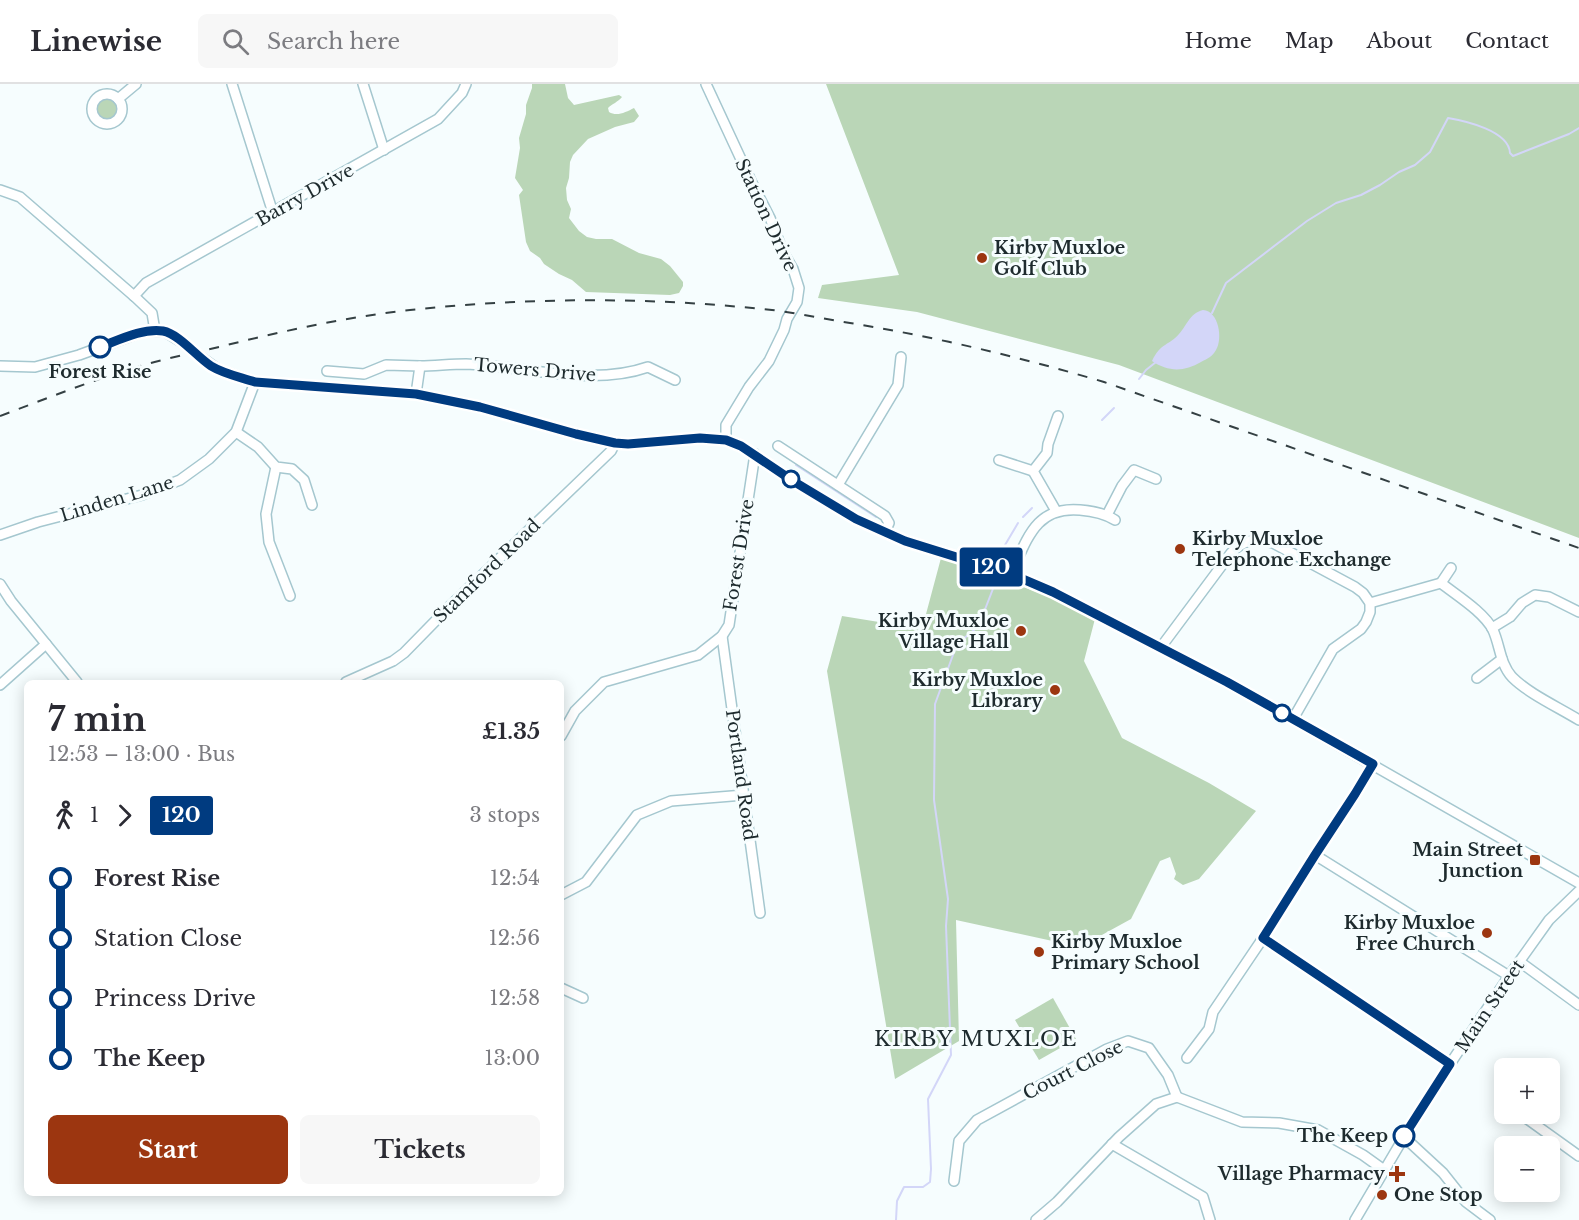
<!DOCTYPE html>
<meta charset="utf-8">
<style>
body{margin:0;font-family:"Libre Baskerville",serif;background:#f7f7f7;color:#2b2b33;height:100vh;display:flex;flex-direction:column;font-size:22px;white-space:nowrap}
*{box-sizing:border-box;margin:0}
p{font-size:20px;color:#7c7c81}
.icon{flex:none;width:33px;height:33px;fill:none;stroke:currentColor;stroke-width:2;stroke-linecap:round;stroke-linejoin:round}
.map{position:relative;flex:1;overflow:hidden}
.drawer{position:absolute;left:24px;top:596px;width:540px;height:516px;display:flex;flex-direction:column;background:#fff;border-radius:9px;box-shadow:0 3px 15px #0003}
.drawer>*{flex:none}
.badge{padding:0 12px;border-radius:4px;font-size:21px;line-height:39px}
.buttons{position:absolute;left:1494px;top:974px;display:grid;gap:12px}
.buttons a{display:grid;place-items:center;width:66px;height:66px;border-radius:9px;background:#fff;box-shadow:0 3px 15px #0003;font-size:30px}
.map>.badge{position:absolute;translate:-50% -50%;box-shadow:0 0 0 3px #fff}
.legs{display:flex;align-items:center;gap:9px;height:66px;padding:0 24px;font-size:20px}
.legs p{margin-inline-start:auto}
.summary{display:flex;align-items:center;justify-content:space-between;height:102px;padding:0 24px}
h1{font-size:33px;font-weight:700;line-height:45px}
.primary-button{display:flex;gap:12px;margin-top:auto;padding:12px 24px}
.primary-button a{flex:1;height:69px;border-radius:9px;background:#9c3610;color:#fff;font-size:24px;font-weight:700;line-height:69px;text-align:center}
.primary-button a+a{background:#f7f7f7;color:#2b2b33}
ul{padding:0 24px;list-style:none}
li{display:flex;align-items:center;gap:21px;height:60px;font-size:22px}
li i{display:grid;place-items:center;width:9px;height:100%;margin:0 8px;background:currentColor}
li i::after{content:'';width:15px;height:15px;margin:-8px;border:4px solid;border-radius:50%;background:#fff}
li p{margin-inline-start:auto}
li:first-child i{background:linear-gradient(#0000 50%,currentColor 0)}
li:last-child i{background:linear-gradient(currentColor 50%,#0000 0)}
header{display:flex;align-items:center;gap:36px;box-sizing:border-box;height:84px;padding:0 30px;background:#fff;border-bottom:2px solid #e1e1e2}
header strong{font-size:28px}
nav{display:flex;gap:33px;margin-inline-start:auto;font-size:21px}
.search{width:420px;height:54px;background:#f7f7f7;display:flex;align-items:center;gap:15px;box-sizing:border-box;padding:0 21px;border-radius:9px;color:#7c7c81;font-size:22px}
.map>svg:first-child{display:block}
</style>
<header>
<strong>Linewise</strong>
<div class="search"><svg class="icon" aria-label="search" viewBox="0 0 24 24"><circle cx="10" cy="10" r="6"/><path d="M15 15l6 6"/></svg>Search here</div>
<nav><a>Home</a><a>Map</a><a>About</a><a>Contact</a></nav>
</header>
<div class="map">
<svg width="1579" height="1136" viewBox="0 0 1579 1136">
<rect width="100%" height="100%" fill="#f6fdfe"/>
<g fill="#bad6b7">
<path d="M 532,0 L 565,0 L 568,14 L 574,21 L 619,11 L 622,13 C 618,18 612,20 608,24 L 609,28 C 617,33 626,28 634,24 L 639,32 L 634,38 L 615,43 L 588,55 L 573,71 L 570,78 L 569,94 L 566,104 L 567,116 L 571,125 L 569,134 L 579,147 L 587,153 L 596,155 L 612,155 L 639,169 L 661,175 L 670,182 L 683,198 L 683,202 L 679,209 L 670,211 L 586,208 L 572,196 L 559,190 L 544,180 L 540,174 L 530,167 L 526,158 L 519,111 L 523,106 L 515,94 L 520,64 L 519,54 L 526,30 L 526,21 L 532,4 Z"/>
<polygon points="826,0 1579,0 1579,454 1119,281 917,228 818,214 822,201 899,191"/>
<circle cx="107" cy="25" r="11"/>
<polygon points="941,474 1008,497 1096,531 1084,577 1122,654 1209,699 1256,727 1199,795 1183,801 1174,795 1176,790 1170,773 1160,777 1131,835 1080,863 956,836 959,957 895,995 827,587 842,532 922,545"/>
<polygon points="1053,914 1076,955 1039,976 1015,936"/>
</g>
<path fill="#d3d6f8" d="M 1203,226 C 1219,227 1223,255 1216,266 C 1213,272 1207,275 1201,278 C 1184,288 1168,288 1152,277 C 1161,258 1169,262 1179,250 C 1188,240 1189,230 1203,226 Z"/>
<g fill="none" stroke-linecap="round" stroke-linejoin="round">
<g stroke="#d3d6f8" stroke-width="2">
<path d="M 1212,229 L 1226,199 L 1307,137 L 1336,119 L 1361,111 L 1380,101 L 1399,88 L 1415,81 L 1430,68 L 1448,34 C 1466,37 1509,47 1510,69 L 1513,72 L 1569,50 L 1579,44"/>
<polyline points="1139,295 1146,286 1156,278"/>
<polyline points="1102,336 1114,324"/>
<polyline points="796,381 876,433"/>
<polyline points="1023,433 1032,424"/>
<polyline points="1005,461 1018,439"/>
<polyline points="991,468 1000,471 998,474"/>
<polyline points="896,1136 897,1117 904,1103 923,1103 930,1098 931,1085 928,1015 951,971 946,842 948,815 934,716 935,620 957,560 974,546 984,528 996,497"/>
</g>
<g stroke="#a5c7cf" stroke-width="12">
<g id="minor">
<polyline points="232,0 273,129"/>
<polyline points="363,0 384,66"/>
<polyline points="706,0 752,99 770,134 783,168 793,185 799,204 797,218 787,235 784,246 769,277 749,303 726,341 726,356"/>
<circle cx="107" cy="25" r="15"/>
<polyline points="118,15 136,0"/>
<polyline points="0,106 20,113 134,212 152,229 155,247"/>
<polyline points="134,212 146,199 438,35 462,9 466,0"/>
<polyline points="202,274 219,286 255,298 416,310 480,323 576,350 615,359 628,360 700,354 726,356 741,362 793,397 856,435 905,457 1011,490 1053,508 1161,563 1252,612 1579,799"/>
<polyline points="0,282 35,283 79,271 142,248 155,247 165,248 183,259"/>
<polyline points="327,287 364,290 386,281 420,282"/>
<path d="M 416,310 L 420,282 C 435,282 450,280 466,280 C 524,282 591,303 648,283 L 675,296"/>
<polyline points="236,348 258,363 276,383 292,385 304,396 312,421"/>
<polyline points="778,362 885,432 889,439 885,448"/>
<polyline points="999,376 1033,387"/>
<polyline points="276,383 266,430 269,458 290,512"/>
<polyline points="838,401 898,301 901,273"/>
<polyline points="1056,427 1033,387 1047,369 1048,360 1058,332"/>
<polyline points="1107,431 1122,402 1134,386 1156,395"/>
<polyline points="0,451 38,438 142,411 180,396 209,375 236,348 255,298"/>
<path d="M 1011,490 C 1027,456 1035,422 1080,426 C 1093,427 1104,429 1115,436"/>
<polyline points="1441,499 1451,484"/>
<polyline points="0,500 11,517 77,598"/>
<path d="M 1370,519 L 1441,499 C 1456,511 1484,528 1493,546 C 1500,561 1500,580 1512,593 C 1529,610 1558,623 1579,636"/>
<polyline points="1492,544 1510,533 1522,519 1535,511 1549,513 1579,528"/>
<polyline points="722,552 760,829"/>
<path d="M 1161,563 L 1231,469 C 1243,456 1255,454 1273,459 L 1355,503 L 1363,509 L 1370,519 L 1370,528 L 1366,538 L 1361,545 L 1333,565 L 1293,635"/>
<polyline points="1477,594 1502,575"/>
<polyline points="346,598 393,577 404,569 451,521 611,367 615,359"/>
<polyline points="0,601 46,560"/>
<polyline points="561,652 575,627 604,598 698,571 722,552 729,541 755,370"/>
<polyline points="1315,771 1509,892"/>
<polyline points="561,811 586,798 637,731 671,717 744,711"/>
<polyline points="1263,854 1450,980"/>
<polyline points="1520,878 1579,921"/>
<polyline points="561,904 583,914"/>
<polyline points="1187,974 1209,945 1213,928 1263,854 1315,771 1355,710 1373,680"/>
<polyline points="1177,1013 1242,1038 1279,1039 1318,1046 1363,1071 1384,1086"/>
<polyline points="1519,1029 1579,1072"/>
<polyline points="1404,1053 1443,1089 1466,1118 1490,1136"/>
<polyline points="1112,1060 1203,1113 1210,1136"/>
<polyline points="954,1097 959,1057 977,1036 1107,965 1128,957 1149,964 1168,991 1177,1013"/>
<polyline points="1036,1136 1057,1118 1119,1053 1156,1020 1177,1013"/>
<polyline points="1355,1136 1404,1053 1450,980 1509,892 1549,836 1579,807"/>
</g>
</g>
<use href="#minor" stroke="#fff" stroke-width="9"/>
<path stroke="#344043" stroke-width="2" stroke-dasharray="10 10" stroke-linecap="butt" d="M 0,332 C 48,314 95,295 144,281 C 171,273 199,268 227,261 C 287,246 348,233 410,226 C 530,213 652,213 772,226 C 798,229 824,235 850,239 C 936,253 1020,273 1104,298 L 1579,464"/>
<g stroke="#a5c7cf" stroke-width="12" stroke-linecap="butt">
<polyline id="minor-bridge" points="183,259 202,274"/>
</g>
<use href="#minor-bridge" stroke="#fff" stroke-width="9"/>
</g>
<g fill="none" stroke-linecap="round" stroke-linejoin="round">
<g stroke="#fff" stroke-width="14">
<path id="line-1" d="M 100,263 C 119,256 142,244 163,247 C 179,250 197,273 211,282 C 224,290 240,293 255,298 L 416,310 L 480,323 L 576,350 L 615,359 L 628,360 L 700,354 L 726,356 L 741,362 L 793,397 L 856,435 L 905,457 L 1011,490 L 1053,508 L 1227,598 L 1373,680 L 1355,710 L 1315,771 L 1263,854 L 1450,980 L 1404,1052"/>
</g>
<use href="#line-1" stroke="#003b80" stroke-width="9"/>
</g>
<g fill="#9c3610" stroke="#f6fdfe" stroke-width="2">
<circle cx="982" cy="174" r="6"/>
<circle cx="1180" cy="465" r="6"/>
<circle cx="1021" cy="547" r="6"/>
<circle cx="1055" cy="606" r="6"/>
<rect x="1529" y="770" width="12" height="12" rx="3"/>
<circle cx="1487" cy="849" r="6"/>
<circle cx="1039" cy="868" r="6"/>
<path d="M1394 1081h6v6h6v6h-6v6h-6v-6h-6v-6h6z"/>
<circle cx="1382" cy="1111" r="6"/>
</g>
<g fill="#fff" stroke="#003b80" stroke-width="3">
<circle cx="100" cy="263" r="10"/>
<circle cx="791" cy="395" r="8"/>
<circle cx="1282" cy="629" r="8"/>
<circle cx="1404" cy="1052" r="10"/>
</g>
<g text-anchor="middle" stroke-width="6" stroke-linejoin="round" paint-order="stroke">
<g font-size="18" fill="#1e2b2e" stroke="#f6fdfe">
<text transform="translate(305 111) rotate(-29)" y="6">Barry Drive</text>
<text transform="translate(766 131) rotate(65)" y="6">Station Drive</text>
<text transform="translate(535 286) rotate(5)" y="6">Towers Drive</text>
<text transform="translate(117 415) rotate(-17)" y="6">Linden Lane</text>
<text transform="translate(739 471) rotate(-81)" y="6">Forest Drive</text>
<text transform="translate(487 487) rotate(-44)" y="6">Stamford Road</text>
<text transform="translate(741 691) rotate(82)" y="6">Portland Road</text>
<text transform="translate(1490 922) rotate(-56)" y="6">Main Street</text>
<text transform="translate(1073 986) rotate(-27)" y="6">Court Close</text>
</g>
<g font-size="18" font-weight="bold" fill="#1e2b2e" stroke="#f6fdfe" text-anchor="end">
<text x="994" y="170" text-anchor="start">Kirby Muxloe<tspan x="994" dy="21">Golf Club</tspan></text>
<text x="1192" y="461" text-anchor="start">Kirby Muxloe<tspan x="1192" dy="21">Telephone Exchange</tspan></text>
<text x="1009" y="543">Kirby Muxloe<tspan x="1009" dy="21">Village Hall</tspan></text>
<text x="1043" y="602">Kirby Muxloe<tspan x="1043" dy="21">Library</tspan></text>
<text x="1523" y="772">Main Street<tspan x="1523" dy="21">Junction</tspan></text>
<text x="1475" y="845">Kirby Muxloe<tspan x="1475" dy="21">Free Church</tspan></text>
<text x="1051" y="864" text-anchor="start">Kirby Muxloe<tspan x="1051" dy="21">Primary School</tspan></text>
<text x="1385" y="1096">Village Pharmacy</text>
<text x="1394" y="1117" text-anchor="start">One Stop</text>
</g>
<g font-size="18" font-weight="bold" fill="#1e2b2e" stroke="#f6fdfe">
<text x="100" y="294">Forest Rise</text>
<text x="1388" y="1058" text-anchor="end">The Keep</text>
</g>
<g font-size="21" letter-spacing="1.5" fill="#1e2b2e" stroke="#f6fdfe">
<text x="976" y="962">KIRBY MUXLOE</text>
</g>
</g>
</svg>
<div class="buttons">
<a>+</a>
<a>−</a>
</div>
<b class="badge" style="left:991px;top:483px;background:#003b80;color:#fff">120</b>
<section class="drawer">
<div class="summary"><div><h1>7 min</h1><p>12:53 – 13:00 · Bus</p></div><b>£1.35</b></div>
<div class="legs"><svg class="icon" aria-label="walk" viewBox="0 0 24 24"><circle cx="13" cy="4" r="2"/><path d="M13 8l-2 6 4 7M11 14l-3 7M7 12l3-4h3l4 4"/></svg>1<svg class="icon" aria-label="forward" viewBox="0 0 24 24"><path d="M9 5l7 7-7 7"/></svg><b class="badge" style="background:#003b80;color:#fff">120</b><p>3 stops</p></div>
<ul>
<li><i style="color:#003b80"></i><b>Forest Rise</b><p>12:54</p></li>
<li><i style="color:#003b80"></i><span>Station Close</span><p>12:56</p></li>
<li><i style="color:#003b80"></i><span>Princess Drive</span><p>12:58</p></li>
<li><i style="color:#003b80"></i><b>The Keep</b><p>13:00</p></li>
</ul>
<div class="primary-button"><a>Start</a><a>Tickets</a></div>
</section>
</div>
